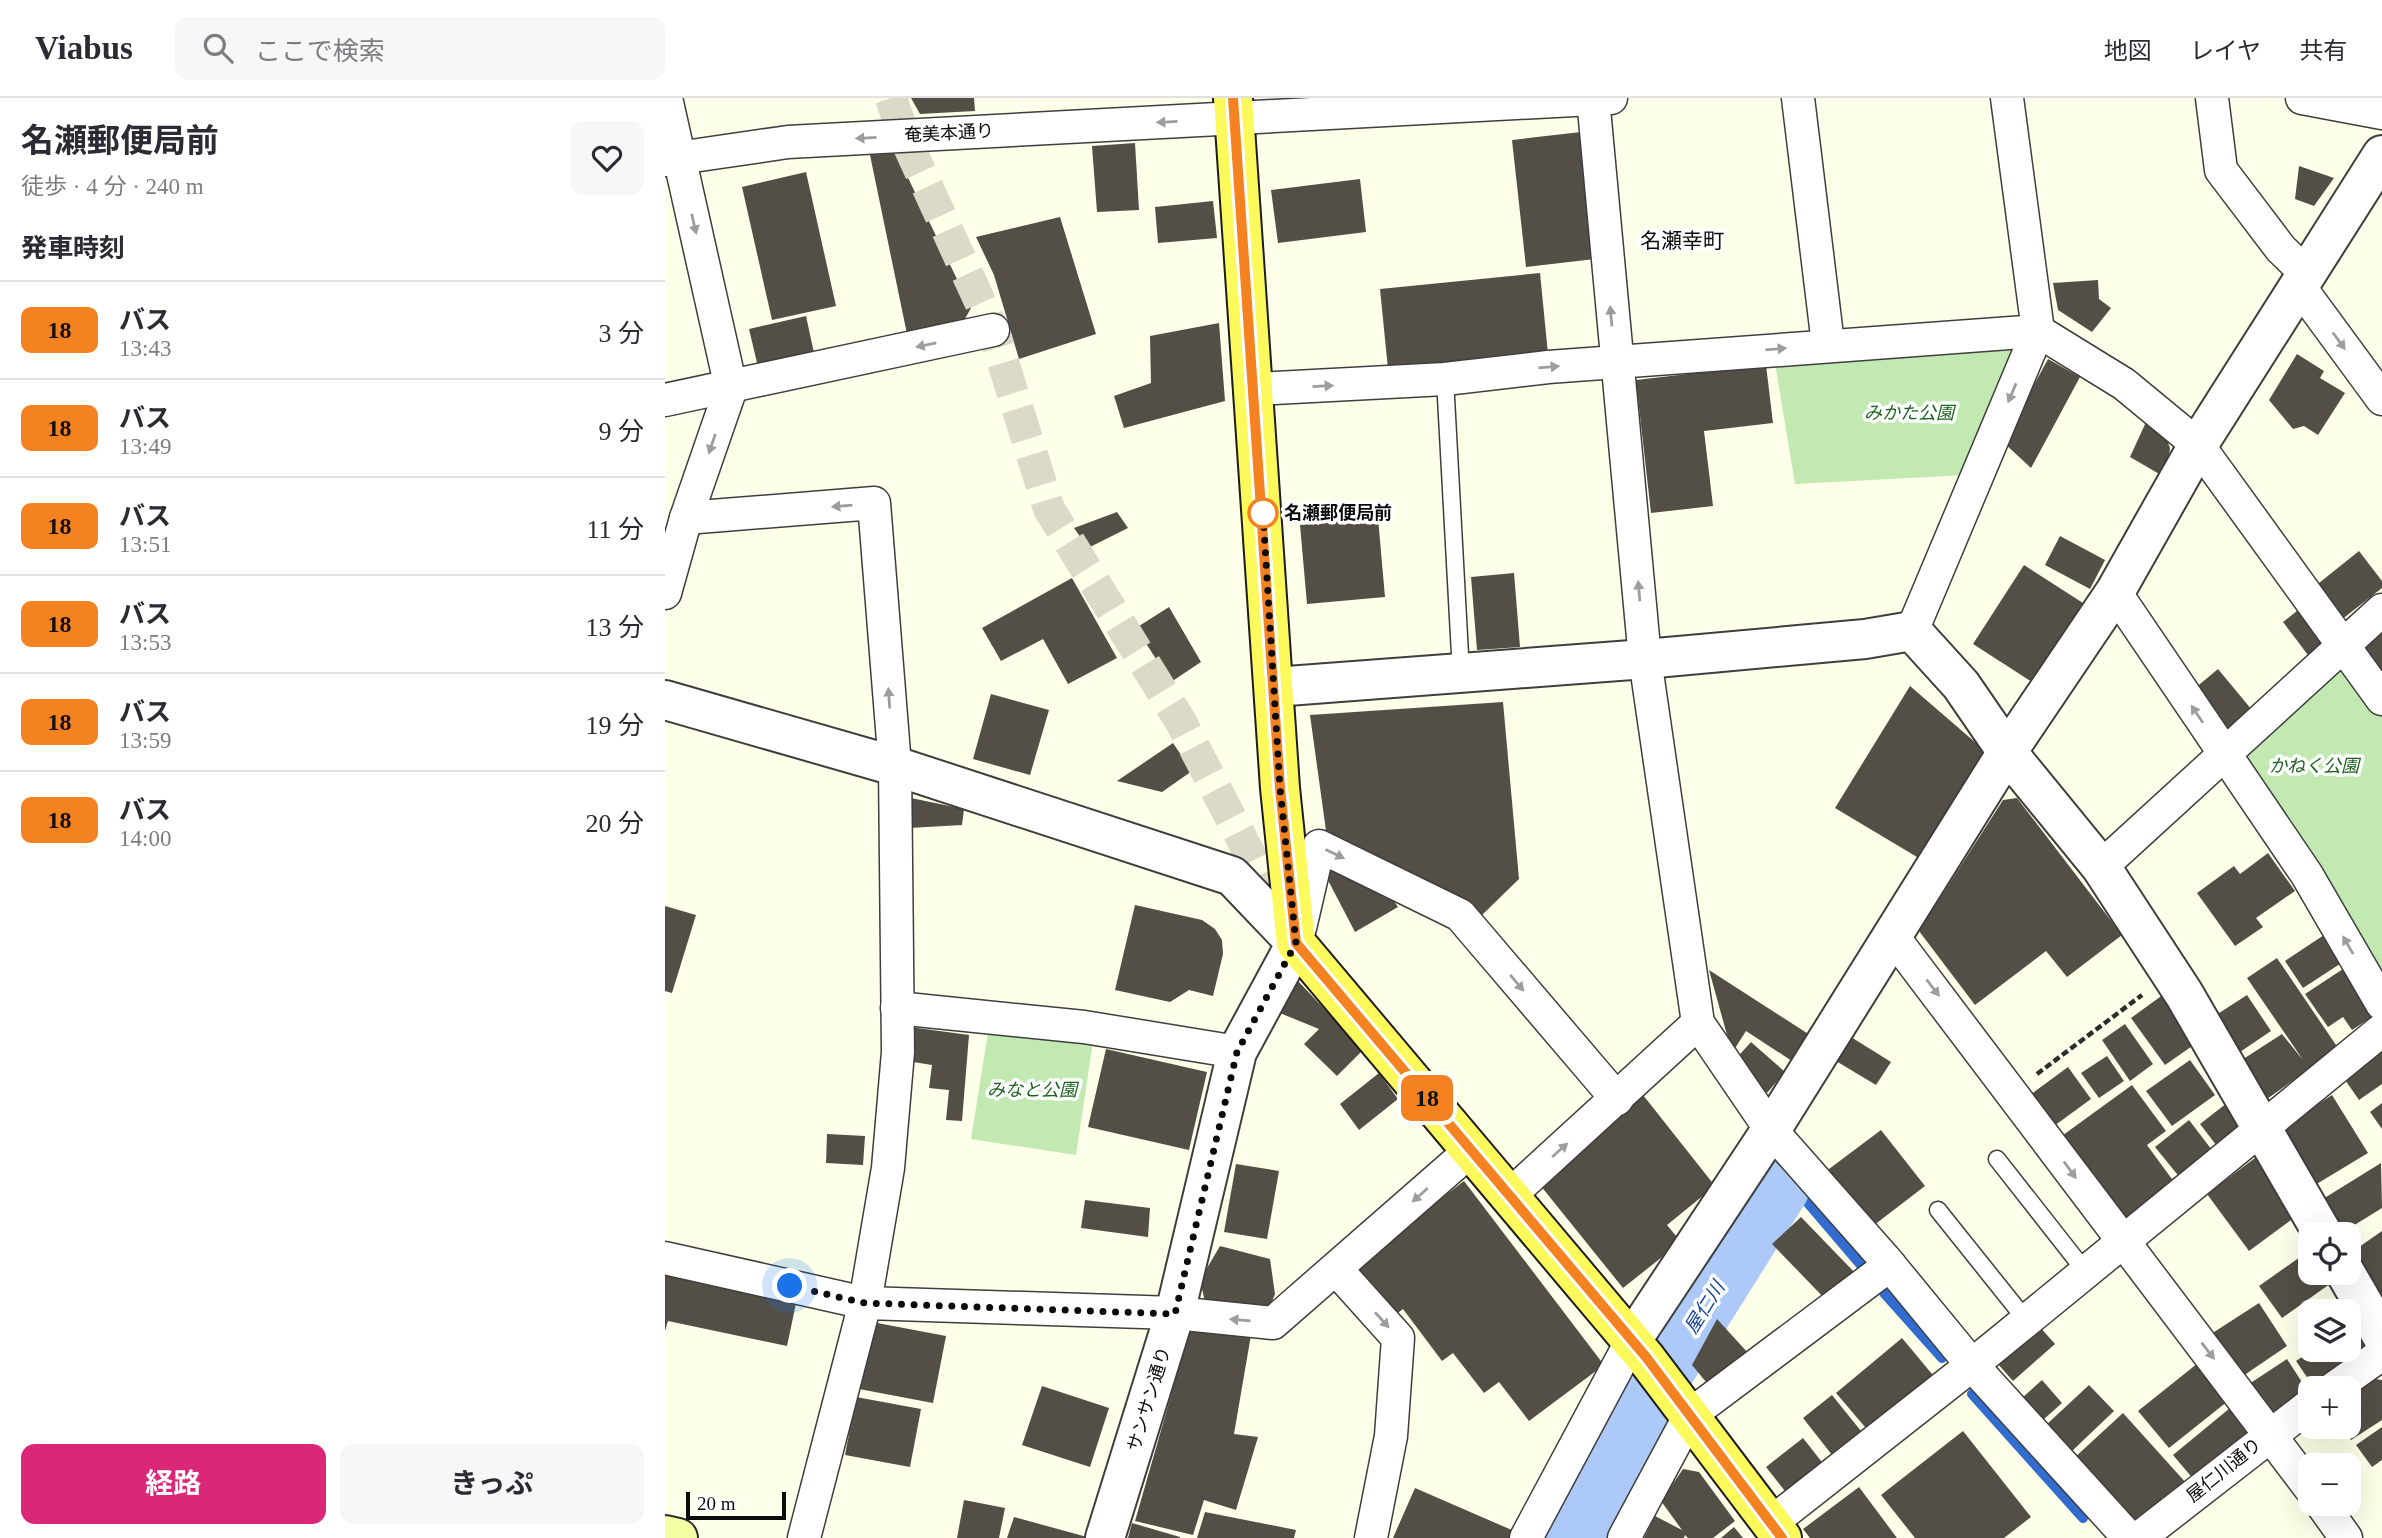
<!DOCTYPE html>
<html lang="ja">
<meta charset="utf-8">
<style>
body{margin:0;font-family:"Times New Roman","Noto Sans JP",serif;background:#f7f7f7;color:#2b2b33;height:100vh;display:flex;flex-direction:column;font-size:26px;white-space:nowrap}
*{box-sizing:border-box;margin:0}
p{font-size:23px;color:#7c7c81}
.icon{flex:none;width:38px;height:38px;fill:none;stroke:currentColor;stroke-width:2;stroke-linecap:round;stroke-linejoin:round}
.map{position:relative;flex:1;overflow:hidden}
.side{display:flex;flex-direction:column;background:#fff;width:665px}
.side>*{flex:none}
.badge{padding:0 14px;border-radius:10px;font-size:24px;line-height:46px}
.tools{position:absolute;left:1633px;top:1124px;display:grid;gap:14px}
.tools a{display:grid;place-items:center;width:63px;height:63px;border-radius:14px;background:#fff;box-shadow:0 7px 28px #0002;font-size:35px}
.scale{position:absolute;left:21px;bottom:18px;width:100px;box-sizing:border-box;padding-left:7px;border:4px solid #0b0b0b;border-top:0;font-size:19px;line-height:24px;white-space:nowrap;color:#0b0b0b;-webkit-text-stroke:5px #fff;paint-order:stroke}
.you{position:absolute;width:35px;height:35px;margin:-18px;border:5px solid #fff;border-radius:50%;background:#1a73e8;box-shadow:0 0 0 10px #1a73e833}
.map>.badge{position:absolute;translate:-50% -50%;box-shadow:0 0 0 4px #fff}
h2{padding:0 21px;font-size:26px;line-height:63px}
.round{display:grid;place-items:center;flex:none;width:74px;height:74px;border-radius:14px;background:#f7f7f7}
.headline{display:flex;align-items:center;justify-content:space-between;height:119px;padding:0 21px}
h1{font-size:33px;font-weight:700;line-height:52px}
.primary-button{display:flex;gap:14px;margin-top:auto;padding:14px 21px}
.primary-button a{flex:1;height:80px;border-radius:14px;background:#db2777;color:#fff;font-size:28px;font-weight:700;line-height:80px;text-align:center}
.primary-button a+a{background:#f7f7f7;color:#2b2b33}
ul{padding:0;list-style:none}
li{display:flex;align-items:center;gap:21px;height:98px;padding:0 21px;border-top:2px solid #e1e1e2}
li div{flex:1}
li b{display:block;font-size:26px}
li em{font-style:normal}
li .badge{min-width:77px;font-weight:700;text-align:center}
header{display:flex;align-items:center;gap:42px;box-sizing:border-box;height:98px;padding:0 35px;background:#fff;border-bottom:2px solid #e1e1e2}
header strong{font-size:33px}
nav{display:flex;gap:38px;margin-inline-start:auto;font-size:24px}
.search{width:490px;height:63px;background:#f7f7f7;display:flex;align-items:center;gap:18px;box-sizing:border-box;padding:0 24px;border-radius:14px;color:#7c7c81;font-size:26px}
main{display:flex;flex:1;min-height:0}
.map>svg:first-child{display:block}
</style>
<header>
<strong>Viabus</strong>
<div class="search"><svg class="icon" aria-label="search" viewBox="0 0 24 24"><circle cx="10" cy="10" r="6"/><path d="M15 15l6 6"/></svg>ここで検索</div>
<nav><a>地図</a><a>レイヤ</a><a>共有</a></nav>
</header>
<main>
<section class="side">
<div class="headline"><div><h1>名瀬郵便局前</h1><p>徒歩 · 4 分 · 240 m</p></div><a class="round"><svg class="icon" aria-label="heart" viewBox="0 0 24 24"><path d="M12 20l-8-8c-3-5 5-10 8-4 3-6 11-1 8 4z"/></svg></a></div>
<h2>発車時刻</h2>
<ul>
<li><span class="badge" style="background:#f58220;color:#111">18</span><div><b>バス</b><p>13:43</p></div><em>3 分</em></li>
<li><span class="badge" style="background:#f58220;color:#111">18</span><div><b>バス</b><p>13:49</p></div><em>9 分</em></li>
<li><span class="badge" style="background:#f58220;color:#111">18</span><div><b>バス</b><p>13:51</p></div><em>11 分</em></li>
<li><span class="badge" style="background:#f58220;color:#111">18</span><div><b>バス</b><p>13:53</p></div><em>13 分</em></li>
<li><span class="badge" style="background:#f58220;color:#111">18</span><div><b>バス</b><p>13:59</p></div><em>19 分</em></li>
<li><span class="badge" style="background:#f58220;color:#111">18</span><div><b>バス</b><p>14:00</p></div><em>20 分</em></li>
</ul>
<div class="primary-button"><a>経路</a><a>きっぷ</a></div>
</section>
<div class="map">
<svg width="1717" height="1440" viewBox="0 0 1717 1440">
<rect width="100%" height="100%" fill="#feffe8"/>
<g fill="#c2e9b2">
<polygon points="1357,242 1302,377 1130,386 1109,259"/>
<polygon points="1676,548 1717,601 1717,906 1560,658"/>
<polygon points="324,928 428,943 411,1057 306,1041"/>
</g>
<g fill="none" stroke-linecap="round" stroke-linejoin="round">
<g stroke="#326ccf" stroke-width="10">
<polyline points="1115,1089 1137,1098 1201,1173"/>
<polyline points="1219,1195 1277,1260"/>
<polyline points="1307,1296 1418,1420"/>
</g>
<polyline stroke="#acc9f7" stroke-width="60" points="910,1440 976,1310 1115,1089"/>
</g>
<g fill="#534f47">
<polygon points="246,0 309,0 310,13 255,16"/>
<polygon points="916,34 930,161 861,169 847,42"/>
<polygon points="470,45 474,112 432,114 427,48"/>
<polygon points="231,55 306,210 297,226 242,236 205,57"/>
<polygon points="1634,68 1669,80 1649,108 1630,101"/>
<polygon points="141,74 171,208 107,222 77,89"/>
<polygon points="695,81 701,134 613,145 606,92"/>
<polygon points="548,103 552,140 493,145 490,109"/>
<polygon points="395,119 431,236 354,261 329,177 311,139"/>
<polygon points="875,175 883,256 723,271 715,191"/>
<polygon points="1433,182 1434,201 1446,210 1427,234 1393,212 1388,185"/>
<polygon points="141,218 149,255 93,269 84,231"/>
<polygon points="554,225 560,303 459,330 449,298 486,285 485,238"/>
<polygon points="1632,256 1659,273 1655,280 1680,295 1653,337 1639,328 1628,331 1604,302"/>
<polygon points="1383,261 1415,279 1366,370 1338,344"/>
<polygon points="1101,267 1108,325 1039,333 1048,408 986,415 971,282"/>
<polygon points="1481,324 1499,334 1505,350 1503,366 1496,377 1465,359"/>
<polygon points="452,414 463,430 423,450 409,430"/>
<polygon points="713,420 720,499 642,506 635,427"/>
<polygon points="1395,438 1440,462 1425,491 1380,467"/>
<polygon points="1694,453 1717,483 1717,490 1676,522 1649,489"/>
<polygon points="1359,467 1418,505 1367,584 1308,546"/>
<polygon points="849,475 855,549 812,552 806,479"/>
<polygon points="407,480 452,560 403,586 378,541 336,563 317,530"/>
<polygon points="504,509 536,564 506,584 471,530"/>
<polygon points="1637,509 1661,539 1646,561 1618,524"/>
<polygon points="1717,534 1717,576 1697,550"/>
<polygon points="1553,571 1587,612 1557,637 1523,596"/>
<polygon points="1245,588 1318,651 1318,674 1257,762 1170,710"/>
<polygon points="326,596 384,612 365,677 308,661"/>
<polygon points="838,604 854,781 817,817 662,740 645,617"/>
<polygon points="508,645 527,673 497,694 452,683"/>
<polygon points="246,700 299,711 297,727 244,730 239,708"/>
<polygon points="1352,700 1457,837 1402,879 1381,853 1310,907 1254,833 1338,702"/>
<polygon points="1603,755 1630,793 1591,820 1598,829 1570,848 1532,795 1569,768 1575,776"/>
<polygon points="654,765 718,787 733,809 690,834"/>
<polygon points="470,807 537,822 550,831 557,842 558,856 548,898 524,892 505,904 450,892"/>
<polygon points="0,808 31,817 7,895 0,893"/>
<polygon points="1659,837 1678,864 1638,890 1620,863"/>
<polygon points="1612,860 1673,950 1595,1006 1569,967 1617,936 1638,962 1582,880"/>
<polygon points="1681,869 1713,915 1687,932 1678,919 1663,929 1640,896"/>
<polygon points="1044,872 1145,937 1127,963 1081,933 1067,955"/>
<polygon points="634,884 698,952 672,978 639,946 654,931 605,911 614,891"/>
<polygon points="1499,896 1533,944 1500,967 1466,920"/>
<polygon points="1582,897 1606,933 1572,956 1548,919"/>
<polygon points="1460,926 1488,966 1465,983 1437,942"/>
<polygon points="245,929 304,937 297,1023 281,1022 284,992 264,990 267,967 242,963"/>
<polygon points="1186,939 1226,964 1211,987 1171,963"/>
<polygon points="1086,944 1120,974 1102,995 1067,965"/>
<polygon points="441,951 542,974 524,1052 423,1029"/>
<polygon points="1717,951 1717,986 1694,1002 1678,979"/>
<polygon points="1442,958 1459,983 1434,1000 1416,975"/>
<polygon points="1525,962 1550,997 1507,1028 1481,993"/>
<polygon points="1403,969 1426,1001 1389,1028 1365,997"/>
<polygon points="714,975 733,1001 694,1032 675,1006"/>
<polygon points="1467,987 1501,1033 1482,1047 1512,1088 1459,1127 1394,1040"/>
<polygon points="978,997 1050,1088 1002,1127 1016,1144 958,1190 871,1082"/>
<polygon points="1667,997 1703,1055 1645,1090 1611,1033"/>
<polygon points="1562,1005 1583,1032 1555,1052 1535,1026"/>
<polygon points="1717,1005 1717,1031 1705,1014"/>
<polygon points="1524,1022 1550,1056 1516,1081 1490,1049"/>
<polygon points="1216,1032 1260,1088 1204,1131 1160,1074"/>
<polygon points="162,1036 200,1038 198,1067 161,1065"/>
<polygon points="1590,1060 1633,1117 1584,1153 1542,1096"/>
<polygon points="1716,1065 1717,1110 1675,1136 1653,1104"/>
<polygon points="571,1066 614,1073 602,1141 559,1134"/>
<polygon points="799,1083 939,1267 864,1323 834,1284 819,1295 788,1255 777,1263 738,1211 725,1221 685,1170"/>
<polygon points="420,1102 485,1110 483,1139 416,1130"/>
<polygon points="1136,1119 1193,1178 1164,1205 1107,1146"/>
<polygon points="1717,1133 1717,1211 1684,1162 1684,1156"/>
<polygon points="555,1148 605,1161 610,1196 604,1211 541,1208 535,1182"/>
<polygon points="1645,1152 1645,1174 1663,1174 1669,1183 1617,1220 1594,1188"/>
<polygon points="0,1166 133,1196 122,1248 3,1223 0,1233"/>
<polygon points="1594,1205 1622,1248 1575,1280 1546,1236"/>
<polygon points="1052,1221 1084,1256 1052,1283 1041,1284 1027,1267"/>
<polygon points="1693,1223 1700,1250 1646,1285 1631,1263 1649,1251 1684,1251 1684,1229"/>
<polygon points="207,1224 281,1238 268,1305 194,1291"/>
<polygon points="1374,1228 1390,1246 1348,1283 1332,1265"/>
<polygon points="540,1230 587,1231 569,1336 593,1339 571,1412 539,1402 528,1437 470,1423 524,1235"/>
<polygon points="1237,1240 1272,1282 1206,1336 1171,1295"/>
<polygon points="1622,1261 1644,1295 1607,1320 1584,1286"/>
<polygon points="1533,1265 1563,1303 1504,1350 1473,1313"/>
<polygon points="1704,1280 1717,1282 1717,1322 1686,1342 1676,1328 1684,1328 1684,1293"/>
<polygon points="1377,1282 1397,1305 1378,1322 1357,1300"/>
<polygon points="1424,1287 1449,1313 1406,1354 1380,1328"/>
<polygon points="377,1288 444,1310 425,1369 357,1347"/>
<polygon points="1167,1297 1200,1338 1171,1362 1138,1320"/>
<polygon points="191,1299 256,1311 245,1369 180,1357"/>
<polygon points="1565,1310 1587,1337 1530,1383 1508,1357"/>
<polygon points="1458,1315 1522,1386 1472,1431 1408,1361"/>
<polygon points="1717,1329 1717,1362 1707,1369 1691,1347"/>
<polygon points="1298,1333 1366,1419 1339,1440 1250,1440 1216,1397"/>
<polygon points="1138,1340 1160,1368 1123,1397 1101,1369"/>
<polygon points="1018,1371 1034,1374 1070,1423 1048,1440 1023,1440 1020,1437 1019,1440 979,1440 990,1418 1017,1432 996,1403"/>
<polygon points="1194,1389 1232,1440 1145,1440 1138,1431"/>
<polygon points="750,1390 849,1433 846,1440 728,1440"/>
<polygon points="299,1402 340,1410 334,1440 292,1440"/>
<polygon points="540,1414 631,1432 629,1440 532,1440"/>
<polygon points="349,1419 422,1439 422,1440 342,1440"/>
<polygon points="467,1425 515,1439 515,1440 463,1440"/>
<polygon points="1069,1429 1078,1440 1056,1440"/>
</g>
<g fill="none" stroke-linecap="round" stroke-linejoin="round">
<polyline stroke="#dadac7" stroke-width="32" stroke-dasharray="32 16" stroke-linecap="butt" points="226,0 239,38 328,232 384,411 516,624 619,822"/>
<g stroke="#3e3e3e" stroke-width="19">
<g id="service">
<polyline points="780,281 796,575"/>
<polyline points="1332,1061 1420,1173"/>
<polyline points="1273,1112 1361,1222"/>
</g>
</g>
<g stroke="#3e3e3e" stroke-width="35">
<g id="minor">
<polyline points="928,0 980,561 1033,925 1106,1032 1219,1160 1307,1267 1464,1440"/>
<polyline points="1133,0 1163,246"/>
<polyline points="1547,0 1556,72 1616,151 1642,176"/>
<polyline points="1637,0 1717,15"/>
<polyline points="0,62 123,44 946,0"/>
<polyline points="1634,188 1717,301"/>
<polyline points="590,291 780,281 883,269 1373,233 1459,286 1533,347 1717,601"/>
<polyline points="0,302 328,232"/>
<polyline points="21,420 209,405 230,668 233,954 223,1070 200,1205 139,1440"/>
<polyline points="1450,494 1642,777 1717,906"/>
<polyline points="0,495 21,420 66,290 1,0"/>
<polyline points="1247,533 1373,233 1342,0"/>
<polyline points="1436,769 1717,512"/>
<polyline points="635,830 654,748 795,817 952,1001"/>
<polyline points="1226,836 1645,1390"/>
<polyline points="232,910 419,929 572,954"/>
<polyline points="845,1097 1033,925"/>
<polyline points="0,1160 200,1205 510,1215 608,1225 806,1052"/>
<polyline points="672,1172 733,1240 726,1338 706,1440"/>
<polyline points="1669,1290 1717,1256"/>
<polyline points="1656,1405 1681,1440"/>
<polyline points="1106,1425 1307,1267 1717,932"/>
<polyline points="861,1440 967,1242"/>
<polyline points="959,1440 1025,1317 1225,1167"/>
<polyline points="1474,1440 1645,1307"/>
</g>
</g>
<g stroke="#3e3e3e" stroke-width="42">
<g id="tertiary">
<polyline points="609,589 980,561 1200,541 1247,533 1296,587 1342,654 1436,769 1519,896 1658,1136"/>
<polyline points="0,602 230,668 567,778 631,845 572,954 510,1215 440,1440"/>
<polyline points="1680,1174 1717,1238"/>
<polyline points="967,1242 1106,1032 1342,654 1450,494 1533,347 1717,57"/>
</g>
</g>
<g stroke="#2d2d2d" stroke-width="42">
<polyline id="secondary" points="0,1437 13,1440"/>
</g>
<g stroke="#1c1c1c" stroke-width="42">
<polyline id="primary" points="568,0 615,690 631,845 980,1259 1117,1440"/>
</g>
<polyline stroke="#2d2d2d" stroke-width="4.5" stroke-dasharray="7 3.5" stroke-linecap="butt" points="1372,976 1477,897"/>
<use href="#service" stroke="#fff" stroke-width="16"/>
<use href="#minor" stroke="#fff" stroke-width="32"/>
<use href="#tertiary" stroke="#fff" stroke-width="38"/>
<use href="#secondary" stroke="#f4ffa3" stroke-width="38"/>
<use href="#primary" stroke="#fbf95c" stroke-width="38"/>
</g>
<defs><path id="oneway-solid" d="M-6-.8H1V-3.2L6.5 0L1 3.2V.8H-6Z" transform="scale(1.75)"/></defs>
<g fill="#9d9d9d">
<use href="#oneway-solid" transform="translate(502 24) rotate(177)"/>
<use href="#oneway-solid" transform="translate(201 40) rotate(177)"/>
<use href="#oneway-solid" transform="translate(29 126) rotate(77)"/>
<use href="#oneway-solid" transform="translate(946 218) rotate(-95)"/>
<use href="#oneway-solid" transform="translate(1674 243) rotate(54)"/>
<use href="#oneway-solid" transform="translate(261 247) rotate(168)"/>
<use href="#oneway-solid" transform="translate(1111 251) rotate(-5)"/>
<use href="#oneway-solid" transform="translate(884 269) rotate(-5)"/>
<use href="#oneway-solid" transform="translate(658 288) rotate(-3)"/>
<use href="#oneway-solid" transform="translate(1347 295) rotate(113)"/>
<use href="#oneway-solid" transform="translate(47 346) rotate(109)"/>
<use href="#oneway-solid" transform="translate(177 408) rotate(175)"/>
<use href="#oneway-solid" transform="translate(974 493) rotate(-95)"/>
<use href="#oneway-solid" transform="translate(224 600) rotate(-94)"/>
<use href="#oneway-solid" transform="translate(1532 616) rotate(-124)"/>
<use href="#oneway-solid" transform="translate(670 756) rotate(26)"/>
<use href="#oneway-solid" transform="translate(1683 847) rotate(-120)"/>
<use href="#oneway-solid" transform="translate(852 885) rotate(50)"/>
<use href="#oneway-solid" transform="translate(1268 890) rotate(52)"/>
<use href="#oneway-solid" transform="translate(895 1052) rotate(-42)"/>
<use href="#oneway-solid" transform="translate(1405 1072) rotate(54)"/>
<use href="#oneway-solid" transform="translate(755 1097) rotate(138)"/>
<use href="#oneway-solid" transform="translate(575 1222) rotate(-175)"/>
<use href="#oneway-solid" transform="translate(717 1222) rotate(48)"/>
<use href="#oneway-solid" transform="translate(1543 1253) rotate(52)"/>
</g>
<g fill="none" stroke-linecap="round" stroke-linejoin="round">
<g stroke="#fff" stroke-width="16">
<polyline id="line" points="568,0 615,690 631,845 981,1259 1117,1440"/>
</g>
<use href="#line" stroke="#f58220" stroke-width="10"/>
<polyline stroke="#0b0b0b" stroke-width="7" stroke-dasharray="0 12.6" points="125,1188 200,1205 510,1216 572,954 631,845 615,690 598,415"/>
</g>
<circle fill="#fff" stroke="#f58220" stroke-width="3.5" cx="598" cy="415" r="14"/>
<g text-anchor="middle" stroke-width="7" stroke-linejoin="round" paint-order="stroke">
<g font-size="18" fill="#0b0b0b" stroke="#fff">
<text transform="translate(284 35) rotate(-3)" y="6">奄美本通り</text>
<text transform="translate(484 1301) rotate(-73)" y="6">サンサン通り</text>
<text transform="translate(1559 1372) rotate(-39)" y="6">屋仁川通り</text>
</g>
<g font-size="18" font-style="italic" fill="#1b621d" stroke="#fff">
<text x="1244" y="321">みかた公園</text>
<text x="1649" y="674">かねく公園</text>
<text x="367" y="998">みなと公園</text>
</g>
<g font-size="18" font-weight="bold" fill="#0b0b0b" stroke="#fff" text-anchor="start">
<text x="619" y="421">名瀬郵便局前</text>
</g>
<g font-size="19" font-style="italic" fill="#13419d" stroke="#fff">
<text transform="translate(1039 1209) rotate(-58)" y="7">屋仁川</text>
</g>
<g font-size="21" fill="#0b0b0b" stroke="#fff">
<text x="1017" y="150">名瀬幸町</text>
</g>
</g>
</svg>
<div class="tools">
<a><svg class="icon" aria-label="locate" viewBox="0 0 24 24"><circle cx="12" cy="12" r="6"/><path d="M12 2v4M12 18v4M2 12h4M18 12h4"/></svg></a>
<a><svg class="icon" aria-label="layers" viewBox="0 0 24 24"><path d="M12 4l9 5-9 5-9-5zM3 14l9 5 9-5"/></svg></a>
<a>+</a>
<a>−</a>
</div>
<div class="scale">20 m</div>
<div class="you" style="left:125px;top:1188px"></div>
<b class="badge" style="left:762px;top:1000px;background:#f58220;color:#111">18</b>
</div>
</main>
